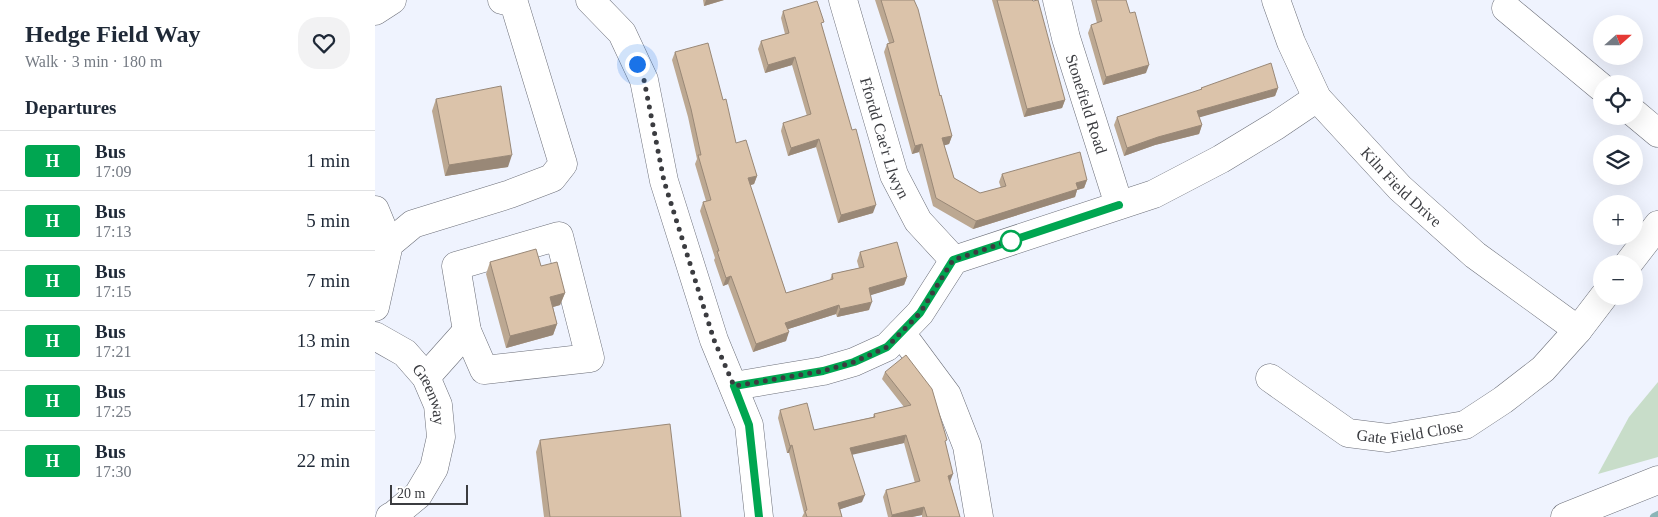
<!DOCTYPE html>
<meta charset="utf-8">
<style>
body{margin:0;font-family:"Times New Roman",serif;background:#f2f2f3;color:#1f2937;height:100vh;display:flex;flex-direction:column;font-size:19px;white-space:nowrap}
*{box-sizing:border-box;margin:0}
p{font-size:16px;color:#747a83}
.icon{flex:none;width:28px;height:28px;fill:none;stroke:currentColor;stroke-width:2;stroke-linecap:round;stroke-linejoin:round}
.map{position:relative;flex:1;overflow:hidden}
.side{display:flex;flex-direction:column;background:#fff;width:375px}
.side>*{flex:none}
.badge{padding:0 10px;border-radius:4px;font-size:18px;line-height:32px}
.needle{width:32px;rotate:69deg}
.tools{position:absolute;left:1218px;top:15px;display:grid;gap:10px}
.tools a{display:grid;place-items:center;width:50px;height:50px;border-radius:50%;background:#fff;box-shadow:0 5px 20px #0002;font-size:25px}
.scale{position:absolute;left:15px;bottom:12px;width:78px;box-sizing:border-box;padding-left:5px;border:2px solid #3b3c40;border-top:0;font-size:14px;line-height:18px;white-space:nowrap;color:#3b3c40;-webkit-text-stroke:4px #fff;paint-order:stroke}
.you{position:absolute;width:25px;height:25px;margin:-12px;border:4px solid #fff;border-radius:50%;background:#1a73e8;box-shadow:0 0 0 8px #1a73e833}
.map>.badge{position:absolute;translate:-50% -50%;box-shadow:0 0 0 2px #fff}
h2{padding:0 25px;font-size:19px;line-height:45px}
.round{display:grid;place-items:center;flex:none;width:52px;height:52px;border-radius:20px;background:#f2f2f3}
.overview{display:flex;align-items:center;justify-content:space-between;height:85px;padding:0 25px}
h1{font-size:24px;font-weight:700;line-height:38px}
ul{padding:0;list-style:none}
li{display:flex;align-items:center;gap:15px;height:60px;padding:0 25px;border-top:1px solid #e0e1e3}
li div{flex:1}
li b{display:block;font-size:19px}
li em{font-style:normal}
li .badge{min-width:55px;font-weight:700;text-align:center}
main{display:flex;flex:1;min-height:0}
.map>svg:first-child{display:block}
</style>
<main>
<section class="side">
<div class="overview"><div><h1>Hedge Field Way</h1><p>Walk · 3 min · 180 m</p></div><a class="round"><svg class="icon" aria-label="heart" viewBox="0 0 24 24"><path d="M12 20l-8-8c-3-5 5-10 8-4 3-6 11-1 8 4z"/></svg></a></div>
<h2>Departures</h2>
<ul>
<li><span class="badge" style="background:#00a651;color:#fff">H</span><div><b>Bus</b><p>17:09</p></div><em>1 min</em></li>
<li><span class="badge" style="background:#00a651;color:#fff">H</span><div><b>Bus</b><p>17:13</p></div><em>5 min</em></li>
<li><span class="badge" style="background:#00a651;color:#fff">H</span><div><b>Bus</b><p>17:15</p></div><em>7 min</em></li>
<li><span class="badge" style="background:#00a651;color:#fff">H</span><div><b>Bus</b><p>17:21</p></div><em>13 min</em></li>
<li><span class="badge" style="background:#00a651;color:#fff">H</span><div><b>Bus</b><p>17:25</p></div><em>17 min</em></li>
<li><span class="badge" style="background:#00a651;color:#fff">H</span><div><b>Bus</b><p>17:30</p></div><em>22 min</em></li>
</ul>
</section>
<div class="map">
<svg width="1283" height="517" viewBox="0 0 1283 517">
<rect width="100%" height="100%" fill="#eff3fe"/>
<polygon fill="#c8ddc9" points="1283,382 1283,457 1223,474 1254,417"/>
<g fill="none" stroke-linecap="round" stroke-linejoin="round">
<polyline stroke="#8cb5b7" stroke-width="8" points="1279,517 1283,515"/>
<g stroke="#6c6f79" stroke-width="29">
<g id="minor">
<polyline points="215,0 247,33 269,80 289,181 339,340 374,425 384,517"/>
<path id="s1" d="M 468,0 L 519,175 L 543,221 L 579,260"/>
<path id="s2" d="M 682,0 L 691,38 L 744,205"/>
<path id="s3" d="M 901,0 L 916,42 L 942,98 L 1025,188 L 1100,255 L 1203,330"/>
<polyline points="1131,8 1226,87"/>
<polyline points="0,11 17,0"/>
<polyline points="1259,113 1283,133"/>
<polyline points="0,210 14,244"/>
<polygon points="184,236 215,358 109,370 92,331 81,266"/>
<polyline points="579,260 779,194 846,159 902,125 942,98"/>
<polyline points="1253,264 1283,225"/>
<polyline points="0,307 14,244 38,224 135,194 177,178 188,164 139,3 127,0"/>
<polyline points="526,333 572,395 592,446 604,517"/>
<path id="s4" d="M 0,336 L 30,353 L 51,377 L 63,405 L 66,437 L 59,468 L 43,495 L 19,515 L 15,517"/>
<polyline points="51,377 92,331"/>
<path id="s5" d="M 895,378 L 973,433 L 1013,438 L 1090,425 L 1128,400 L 1168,369 L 1203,330 L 1229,296"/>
<polyline points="359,386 448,371 479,362 512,347 545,313 579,260"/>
<polyline points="1190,517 1283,480"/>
</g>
</g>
<use href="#minor" stroke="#fff" stroke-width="28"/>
</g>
<g fill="#bca892">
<polygon points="328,0 349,0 329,6"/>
<polygon points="500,0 539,0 565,96 577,136 574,144 569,145 579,178 605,193 626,188 624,182 627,174 712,180 709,188 702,190 700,197 598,229 558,206 544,152 537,154 509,52 512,44 514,43"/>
<polygon points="617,0 657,0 690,100 687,108 649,117"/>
<polygon points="716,0 751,0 771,73 728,85 713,33 716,25 722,23"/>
<polygon points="408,11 447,27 498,213 463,223 441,147 413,156 406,131 408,123 432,116 417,65 390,73 383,49 386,41 410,34 406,18"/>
<polygon points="300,52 382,176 379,184 375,185 411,293 455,280 457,274 484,268 482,261 485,252 532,277 529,285 495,295 494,310 462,317 461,314 413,329 411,341 378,352 353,284 348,286 339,260 340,258 325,211 328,202 331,201 320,164 322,159 313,117 297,60"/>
<polygon points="826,88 903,88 900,96 824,117 827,125 824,134 780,145 749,156 739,125 742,117 826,90"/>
<polygon points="61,99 133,167 70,176 57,111"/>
<polygon points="115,262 166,266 190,293 185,305 178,307 182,324 178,335 131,348 111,274"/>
<polygon points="510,372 571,444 575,482 585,517 547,517 547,515 537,517 513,517 508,497 511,490 540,483 529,443 477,454 487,502 465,509 467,517 427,517 429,513 414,453 412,453 403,418 405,410 439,430 498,417 499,414 529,407 507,379"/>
<polygon points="165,440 306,517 169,517 161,452"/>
</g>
<g fill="#987">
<polygon points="331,0 349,0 329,6"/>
<polygon points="420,57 417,65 390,73 393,65"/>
<polygon points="774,65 771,73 728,85 731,77"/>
<polygon points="903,88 900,96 819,119 822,111"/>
<polygon points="690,100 687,108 649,117 652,109"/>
<polygon points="827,125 824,134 780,145 749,156 752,148 783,137"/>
<polygon points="577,136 574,144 564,147 567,138"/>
<polygon points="444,139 441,147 413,156 416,148"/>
<polygon points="547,144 544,152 537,154 540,146"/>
<polygon points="137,155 133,167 70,176 74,165"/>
<polygon points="382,176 379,184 370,187 373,178"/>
<polygon points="712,180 709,188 702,190 700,197 598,229 601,221 701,183"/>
<polygon points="501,205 498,213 463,223 466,215"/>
<polygon points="356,276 353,284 348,286 351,278"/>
<polygon points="532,277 529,285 490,297 494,288"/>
<polygon points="190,293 185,305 171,309 175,297"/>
<polygon points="497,302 494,310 462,317 465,309"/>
<polygon points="464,305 461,314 407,331 410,323"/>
<polygon points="182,324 178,335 131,348 135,336"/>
<polygon points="414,332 411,341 378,352 381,344"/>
<polygon points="531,435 529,443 472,456 475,448"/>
<polygon points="417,445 414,453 412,453 415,446"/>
<polygon points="578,474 575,482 570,483 573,476"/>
<polygon points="490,495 487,502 460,511 463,503"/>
<polygon points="549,507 547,515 537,517 516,517 517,515"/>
</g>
<g fill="#dbc3aa" stroke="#987">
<polygon points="506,0 539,0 543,9 565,96 566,95 577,136 567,138 579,178 605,193 631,186 627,174 705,152 712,180 701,183 703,189 601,221 561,198 547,144 540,146 512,44 519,42"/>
<polygon points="622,0 657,0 658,1 663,0 690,100 652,109"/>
<polygon points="721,0 751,0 755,13 760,12 774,65 731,77 716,25 727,21"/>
<polygon points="442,1 449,22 446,23 477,130 481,129 501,205 466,215 444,139 416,148 408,123 436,114 420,57 393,65 386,41 414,33 408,11"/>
<polygon points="333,43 348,100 351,99 361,143 371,140 382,176 373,178 411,293 458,279 457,274 489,267 485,252 522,242 532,277 494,288 497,302 465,309 464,305 410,323 414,332 381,344 356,276 351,278 342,251 344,251 328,202 336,200 323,155 326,155 316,109 300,52"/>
<polygon points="896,63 903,88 822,111 827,125 783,137 752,148 742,117 827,89 826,88"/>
<polygon points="126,86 137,155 74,165 61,99"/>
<polygon points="161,249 166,266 182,262 190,293 175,297 182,324 135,336 115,262"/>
<polygon points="531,355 557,389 572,440 570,441 578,474 573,476 585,517 552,517 549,507 517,515 511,490 545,481 531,435 475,448 490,495 463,503 467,517 432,517 430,511 432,510 417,445 415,446 405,410 432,403 439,430 500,417 499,414 536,405 510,372"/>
<polygon points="295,424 306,517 175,517 165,440"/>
</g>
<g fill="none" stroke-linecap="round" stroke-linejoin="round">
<g stroke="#fff" stroke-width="11">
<polyline id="line" points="384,517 374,425 359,386 448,371 479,362 512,347 545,313 578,260 744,205"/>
</g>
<use href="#line" stroke="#00a651" stroke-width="8"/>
<polyline stroke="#3b3c40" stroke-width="5" stroke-dasharray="0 9" points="262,64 269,80 289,181 339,340 359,386 448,371 479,362 512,347 545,313 578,260 643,238 636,241"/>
</g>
<circle fill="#fff" stroke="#00a651" stroke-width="2.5" cx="636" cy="241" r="10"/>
<g text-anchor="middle" stroke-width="4" stroke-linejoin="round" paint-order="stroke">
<g font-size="16" fill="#3b3c40" stroke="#fff">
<text dy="6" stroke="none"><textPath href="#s2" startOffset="108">Stonefield Road</textPath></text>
<text dy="6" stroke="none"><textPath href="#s1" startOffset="144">Ffordd Cae'r Llwyn</textPath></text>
<text dy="6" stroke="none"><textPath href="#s3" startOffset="229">Kiln Field Drive</textPath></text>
<text dy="6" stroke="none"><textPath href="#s4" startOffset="84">Greenway</textPath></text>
<text dy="6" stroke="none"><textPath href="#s5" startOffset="158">Gate Field Close</textPath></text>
</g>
</g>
</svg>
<div class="tools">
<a><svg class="needle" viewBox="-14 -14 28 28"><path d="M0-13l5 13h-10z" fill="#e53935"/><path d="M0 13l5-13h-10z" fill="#747a83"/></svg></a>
<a><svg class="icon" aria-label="locate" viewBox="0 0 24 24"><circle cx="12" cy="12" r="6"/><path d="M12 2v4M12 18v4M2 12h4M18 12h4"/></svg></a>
<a><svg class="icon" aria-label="layers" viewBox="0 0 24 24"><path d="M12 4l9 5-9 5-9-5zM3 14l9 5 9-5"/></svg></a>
<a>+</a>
<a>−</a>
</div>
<div class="scale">20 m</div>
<div class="you" style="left:262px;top:64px"></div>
</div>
</main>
